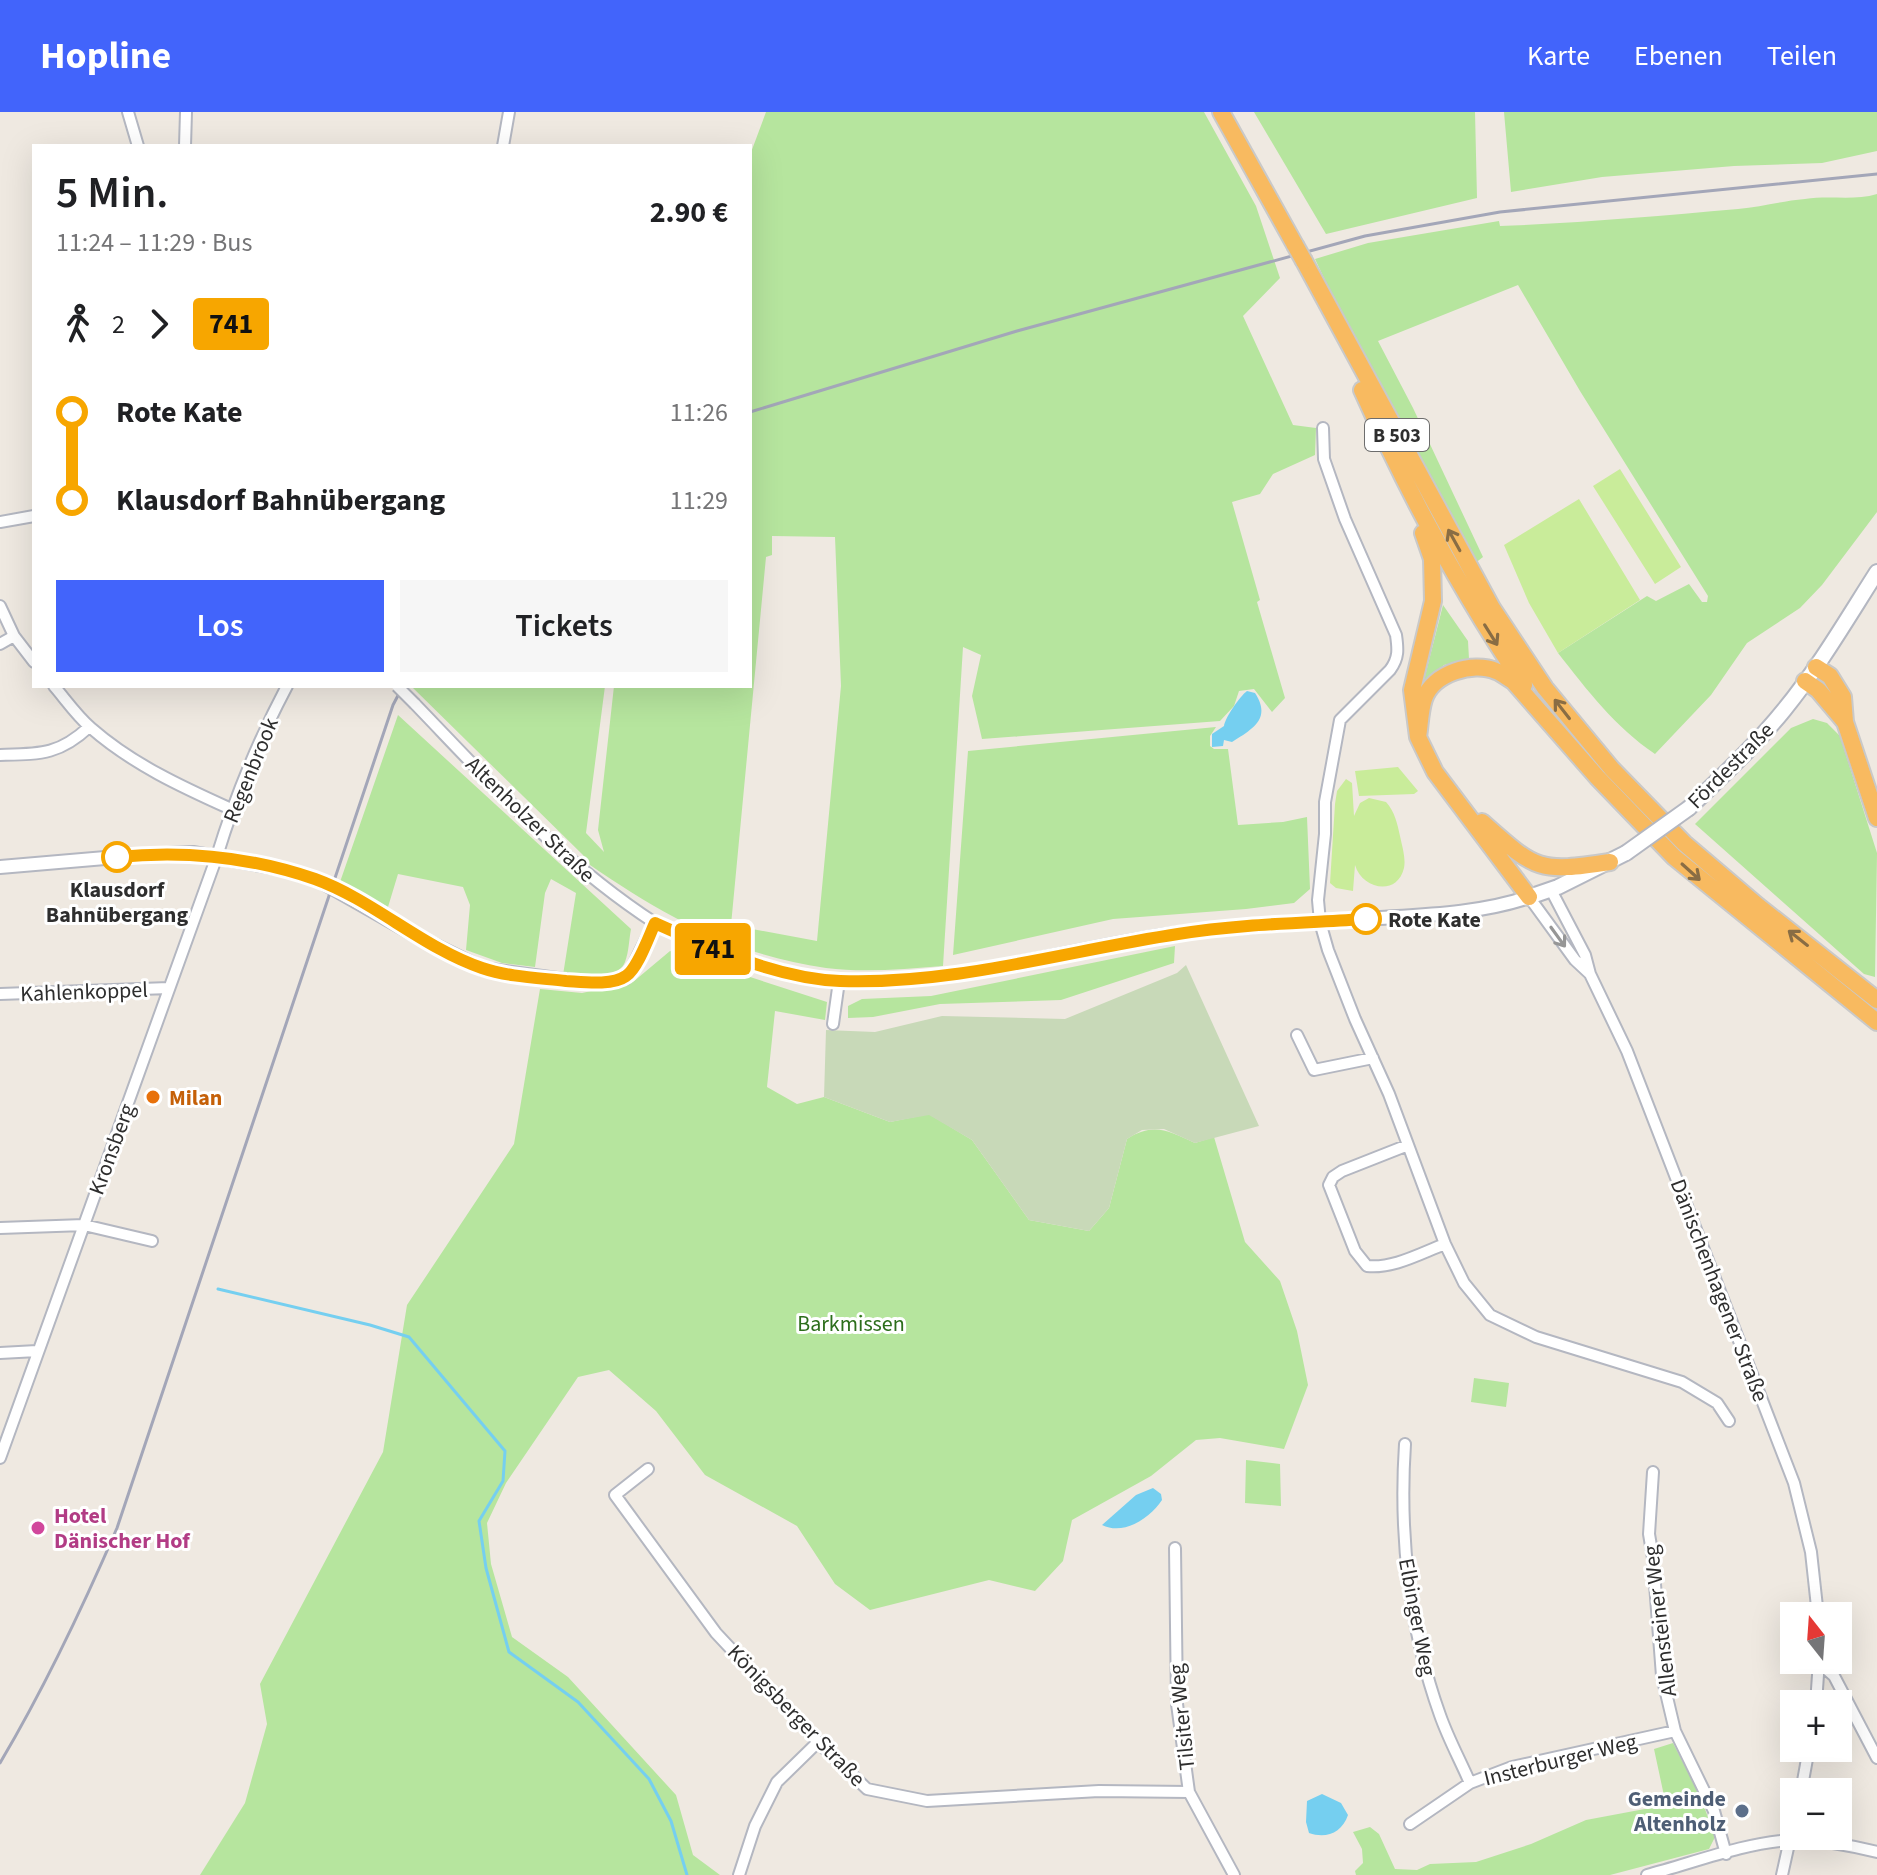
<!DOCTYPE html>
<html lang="de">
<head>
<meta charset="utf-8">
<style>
	body { margin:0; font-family:"Source Sans 3",sans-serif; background:#f6f6f6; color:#202124; height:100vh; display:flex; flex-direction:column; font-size:30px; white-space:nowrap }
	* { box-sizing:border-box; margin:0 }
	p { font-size:26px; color:#757577 }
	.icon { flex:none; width:44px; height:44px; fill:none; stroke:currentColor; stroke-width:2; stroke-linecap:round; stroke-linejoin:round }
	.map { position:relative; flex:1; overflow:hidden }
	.details { position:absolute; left:32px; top:32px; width:720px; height:544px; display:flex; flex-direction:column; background:#fff; border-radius:0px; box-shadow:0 8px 32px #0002 }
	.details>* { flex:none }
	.badge { padding:0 16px; border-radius:6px; font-size:28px; line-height:52px }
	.needle { width:52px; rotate:343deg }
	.controls { position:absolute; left:1780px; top:1490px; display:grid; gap:16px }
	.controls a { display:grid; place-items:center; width:72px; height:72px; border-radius:0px; background:#fff; box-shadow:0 8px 32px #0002; font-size:40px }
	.map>.badge { position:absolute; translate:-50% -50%; box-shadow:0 0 0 4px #fff }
	.legs { display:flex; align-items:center; gap:12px; height:88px; padding:0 24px; font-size:26px }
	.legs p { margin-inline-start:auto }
	.summary { display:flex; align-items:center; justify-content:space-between; height:136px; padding:0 24px }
	h1 { font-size:44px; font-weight:600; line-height:60px }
	.cta { display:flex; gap:16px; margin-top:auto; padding:16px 24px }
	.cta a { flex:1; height:92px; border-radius:0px; background:#4264fb; color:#fff; font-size:32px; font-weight:600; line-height:92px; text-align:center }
	.cta a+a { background:#f6f6f6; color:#202124 }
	ul { padding:0 24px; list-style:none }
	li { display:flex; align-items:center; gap:28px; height:88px; font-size:30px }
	li i { display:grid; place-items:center; width:12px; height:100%; margin:0 10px; background:currentColor }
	li i::after { content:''; width:20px; height:20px; margin:-10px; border:6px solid; border-radius:50%; background:#fff }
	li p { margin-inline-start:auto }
	li:first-child i { background:linear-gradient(#0000 50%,currentColor 0) }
	li:last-child i { background:linear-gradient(currentColor 50%,#0000 0) }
	header { display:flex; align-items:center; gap:48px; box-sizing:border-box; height:112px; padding:0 40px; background:#4264fb; color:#fff }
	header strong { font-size:38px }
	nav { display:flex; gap:44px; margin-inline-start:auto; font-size:28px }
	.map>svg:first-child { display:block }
</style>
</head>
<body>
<header>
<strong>Hopline</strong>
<nav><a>Karte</a><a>Ebenen</a><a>Teilen</a></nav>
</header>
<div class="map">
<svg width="1877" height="1763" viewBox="0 0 1877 1763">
	<rect width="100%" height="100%" fill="#efe9e1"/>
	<!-- green -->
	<path fill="#b6e59e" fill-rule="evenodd" d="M766,0H1204L1256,94L1280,166L1243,204L1293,313L1316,316L1315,343L1273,362L1260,382L1232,390L1260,488L1257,490L1285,586L1272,600L1254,577L1239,579L1234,594L1220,609L982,627L972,584L981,543L963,535L943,854C904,857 864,861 826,856C734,843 664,804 590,753L583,743L413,576L605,574L586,721L604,740L598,718L614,574H750V43ZM772,424L835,425L841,574L817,829L731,813L766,445L772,443Z
		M1254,0H1475L1477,86L1326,122Z
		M1504,0H1877V39L1822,51L1734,54L1602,65L1511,80Z
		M1877,82V400L1822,473L1800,496L1747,531L1711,583L1655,642C1615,615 1587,578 1558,541L1647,484L1656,489L1689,472L1702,490H1707L1708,484L1580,279L1518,173L1378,229L1413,296L1483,445L1474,452L1357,236L1315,147L1368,131L1499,109L1500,114C1580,111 1659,104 1738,97C1761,95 1782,89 1805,87C1829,83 1854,89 1877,82Z
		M1443,493L1468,529L1469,547L1444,553L1423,572Z
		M398,603L631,817C629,827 629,840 625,850C618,869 580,863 563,863L576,781L551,767L545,781L535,855L502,851L466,838L470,793L463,775L398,762L388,795L340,770Z
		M1813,607L1827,611L1840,624L1877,741L1875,865L1864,862L1695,712L1791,616Z
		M1216,615L1210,624V634L1214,637H1228L1238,713L1283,710L1307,705L1310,777L1294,791L1246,797L1113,807L953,843L968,639Z
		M1175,834L1174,851L1061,888L940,892L873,905L848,906V894L862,887L931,884Z
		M670,839L827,890L825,908L775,899L767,975L797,992L824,985L890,1010L929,1002L972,1028L1029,1108L1089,1119L1109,1096L1127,1027C1154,1010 1168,1019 1195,1031L1214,1025L1245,1130L1280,1169L1297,1219L1308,1273L1284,1337L1220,1326L1196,1328L1151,1364L1072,1408L1063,1449L1035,1479L989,1468L870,1498L835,1472L797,1414L705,1363L656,1299L609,1258L578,1265L506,1371L487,1411L491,1452L512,1525L568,1565L676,1683L693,1743L720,1763H200L245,1691L267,1612L260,1572L383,1340L407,1193L514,1032L540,877L582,881L633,870Z
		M1474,1266L1509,1271L1506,1295L1471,1290Z
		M1246,1348L1280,1352L1281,1394L1245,1391Z
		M1673,1631L1701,1686L1715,1725L1709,1737L1610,1763H1356L1355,1759L1363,1751L1362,1737L1353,1720L1370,1715L1379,1722L1395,1757L1417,1758L1430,1752L1476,1750L1531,1732L1586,1708L1666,1693L1654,1637Z"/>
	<!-- cemetery -->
	<path fill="#c8d9b8" d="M1186,853L1259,1014L1195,1031L1164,1017L1142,1018L1127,1027L1109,1096L1089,1119L1029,1108L972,1028L929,1003L890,1010L824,985L826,918L875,920L942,904L1065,907L1177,861Z"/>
	<!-- pitch -->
	<path fill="#c9ec9a" d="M1620,357L1681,455L1655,472L1593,374Z
		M1579,387L1640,488L1558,541L1529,491L1504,433Z
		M1398,655L1418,679L1414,682L1359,684L1355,659Z
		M1346,667L1352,671L1354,704L1360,691L1369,686L1386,690C1395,700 1397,711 1400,724C1402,734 1406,746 1404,756C1397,785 1362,777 1355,753L1353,779L1336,776L1330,771L1335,692L1337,679Z"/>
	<!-- water -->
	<path fill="#75cff0" d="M1247,579L1255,581C1272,607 1252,617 1232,630L1224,628L1223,634L1212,635V622L1224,614C1225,606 1240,584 1247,579Z
		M1153,1376L1161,1382L1162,1388C1150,1406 1124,1424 1102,1413L1136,1383Z
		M1322,1682L1341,1691L1348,1703C1342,1721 1326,1727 1309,1721L1306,1710L1307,1689Z"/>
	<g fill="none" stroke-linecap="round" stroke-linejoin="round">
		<!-- stream -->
		<path stroke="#75cff0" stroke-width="3" d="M218,1177L370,1213L409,1225L505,1339L503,1369L479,1409L486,1456L509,1540L578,1590L649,1667L671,1709L687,1763"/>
		<defs>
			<path id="minor" d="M128,0L138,34
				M185,34L186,0
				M503,34L509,0
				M1323,316L1324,347L1345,407L1396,523C1398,537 1399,546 1390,558L1340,608L1325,690V722L1318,788L1320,810L1328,838L1355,907L1389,982L1445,1132L1464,1171L1490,1203L1536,1225L1682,1270L1717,1291L1729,1309
				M0,410L34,404
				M0,494L14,524L34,550
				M0,532L14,524
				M54,574C66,588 77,604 91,616C132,652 182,675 231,697
				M415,592C492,672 561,750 655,811
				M0,643C40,642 59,643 89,615
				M1551,778L1585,843L1590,862L1627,939L1794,1371L1811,1440L1818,1504
				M1529,785L1575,848L1590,862
				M0,882L169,876
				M833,912L839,869
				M1297,923L1314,958L1373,946
				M1408,1033L1342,1059L1333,1065L1329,1073L1355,1139L1367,1154C1393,1157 1421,1141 1445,1132
				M0,1116L84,1113L152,1129
				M0,1241L37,1239
				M1405,1332C1399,1422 1409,1517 1440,1603C1448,1626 1460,1648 1470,1671
				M0,1346L217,744C235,685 258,629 287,574
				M648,1357L615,1383L716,1521L818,1630L867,1677L927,1689L1099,1679L1189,1680
				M1653,1360L1649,1422L1653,1446L1662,1564L1675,1619L1714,1699L1726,1742
				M1175,1436L1177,1592L1189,1680L1234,1763
				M1819,1551L1834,1564L1877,1646
				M1816,1592L1819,1548
				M1801,1680L1809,1636
				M1410,1712L1470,1671L1512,1655L1675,1619
				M739,1763L755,1714L777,1670L818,1630
				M1647,1763C1693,1751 1743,1731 1791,1728C1820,1727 1849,1733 1877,1740
				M1782,1763L1794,1709"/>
			<path id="tertiary" d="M0,755L140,743L193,741L283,757L320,769L422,827L483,857L579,870H604L625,866L632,858L655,811C713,837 775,865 839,869C955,875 1067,836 1181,821C1246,813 1314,810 1380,806C1429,803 1482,801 1529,785"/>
			<path id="secondary" d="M1689,696C1721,665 1755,634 1784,598C1819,555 1847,507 1877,460
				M1529,785L1558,775L1626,741"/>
			<path id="trunk" d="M1221,0L1295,133
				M1304,149L1492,496L1545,576L1612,657L1684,731L1758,794L1877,888
				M1362,278C1408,381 1461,480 1524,573
				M1423,421L1432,447L1433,489L1412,578L1418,625L1435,660L1529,785
				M1816,555L1830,564L1843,585L1845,610L1877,706
				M1805,569L1818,578L1845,610
				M1418,625C1420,613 1420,599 1424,587C1433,561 1473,549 1496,559C1502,561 1507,566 1513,569L1597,665L1674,745L1877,910
				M1482,710C1536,758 1538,761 1610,750"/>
		</defs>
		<!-- minor casing -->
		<use href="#minor" stroke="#b4b7c1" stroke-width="14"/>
		<!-- tertiary casing -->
		<use href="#tertiary" stroke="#b4b7c1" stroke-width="16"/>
		<!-- secondary casing -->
		<use href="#secondary" stroke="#b4b7c1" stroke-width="18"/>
		<!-- trunk casing -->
		<use href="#trunk" stroke="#c9c9c9" stroke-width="20"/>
		<!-- minor -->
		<use href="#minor" stroke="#fff" stroke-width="10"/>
		<!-- tertiary -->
		<use href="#tertiary" stroke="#fff" stroke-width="12"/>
		<!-- secondary -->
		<use href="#secondary" stroke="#fff" stroke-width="14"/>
		<!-- trunk -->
		<use href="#trunk" stroke="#f8ba60" stroke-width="16"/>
		<!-- rail -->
		<path stroke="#a3a6b8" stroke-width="3" d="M750,300L1017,219L1365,124L1500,100L1877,62
			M0,1651C45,1575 82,1497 117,1416L393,593L403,574"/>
		<defs>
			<path id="minor-bridge" d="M397,574L415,592"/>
			<path id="secondary-bridge" d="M1626,741L1689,696"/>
			<path id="trunk-bridge" d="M1295,133L1304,149"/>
		</defs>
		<!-- minor-bridge casing -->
		<use href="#minor-bridge" stroke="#b4b7c1" stroke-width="14" stroke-linecap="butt"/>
		<!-- secondary-bridge casing -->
		<use href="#secondary-bridge" stroke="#b4b7c1" stroke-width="18" stroke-linecap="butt"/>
		<!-- trunk-bridge casing -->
		<use href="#trunk-bridge" stroke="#c9c9c9" stroke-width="20" stroke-linecap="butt"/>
		<!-- minor-bridge -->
		<use href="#minor-bridge" stroke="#fff" stroke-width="10"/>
		<!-- secondary-bridge -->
		<use href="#secondary-bridge" stroke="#fff" stroke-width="14"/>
		<!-- trunk-bridge -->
		<use href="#trunk-bridge" stroke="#f8ba60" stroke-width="16"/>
	</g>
	<!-- one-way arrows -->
	<defs><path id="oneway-shaft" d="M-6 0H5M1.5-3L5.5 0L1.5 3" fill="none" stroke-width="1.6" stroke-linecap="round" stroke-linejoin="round" transform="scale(2)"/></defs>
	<g stroke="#896d44">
		<use href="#oneway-shaft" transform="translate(1454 428) rotate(-119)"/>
		<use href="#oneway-shaft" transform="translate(1491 523) rotate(58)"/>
		<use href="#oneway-shaft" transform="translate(1562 597) rotate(-128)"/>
		<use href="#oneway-shaft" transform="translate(1691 760) rotate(42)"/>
		<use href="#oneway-shaft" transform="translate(1798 826) rotate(-142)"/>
	</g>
	<use stroke="#969696" href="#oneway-shaft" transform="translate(1558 825) rotate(54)"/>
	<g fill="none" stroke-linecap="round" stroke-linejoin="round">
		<defs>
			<path id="line-1" d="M117,745C185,738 251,745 315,767C373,788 423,836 482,856C508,865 540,866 566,869C583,870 612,874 626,864C638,856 649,824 655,811C713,837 776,866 840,869C954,873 1066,839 1178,822C1239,812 1304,811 1366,807"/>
		</defs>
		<!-- line-1 casing -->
		<use href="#line-1" stroke="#fff" stroke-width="18"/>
		<!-- line-1 -->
		<use href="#line-1" stroke="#f7a600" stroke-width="12"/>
	</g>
	<!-- markers -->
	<g fill="#fff" stroke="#f7a600" stroke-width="4">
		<circle cx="117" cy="745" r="14"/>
		<circle cx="1366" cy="807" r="14"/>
	</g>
	<circle fill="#e8710a" stroke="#fff" stroke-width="3" cx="153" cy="985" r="8"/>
	<circle fill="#d1479c" stroke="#fff" stroke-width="3" cx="38" cy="1416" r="8"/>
	<circle fill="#5c6f8a" stroke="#fff" stroke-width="3" cx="1742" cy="1699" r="8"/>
	<g text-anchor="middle" stroke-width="6" stroke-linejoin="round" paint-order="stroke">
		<!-- shield labels -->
		<rect fill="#fff" stroke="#6d6d6d" stroke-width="2" x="1365" y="307" width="64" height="32" rx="6"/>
		<g font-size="20" font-weight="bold" fill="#2e2e2e">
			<text x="1397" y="330">B 503</text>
		</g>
		<!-- street labels -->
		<g font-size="22" fill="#2e2e2e" stroke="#fff">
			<text transform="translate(1730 653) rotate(-45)" y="8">Fördestraße</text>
			<text transform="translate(250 658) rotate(-68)" y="8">Regenbrook</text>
			<text transform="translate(531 707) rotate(44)" y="8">Altenholzer Straße</text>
			<text transform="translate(84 879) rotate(-2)" y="8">Kahlenkoppel</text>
			<text transform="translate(111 1037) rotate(-70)" y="8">Kronsberg</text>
			<text transform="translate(1720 1178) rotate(69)" y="8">Dänischenhagener Straße</text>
			<text transform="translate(1418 1505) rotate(79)" y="8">Elbinger Weg</text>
			<text transform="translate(1659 1509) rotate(-97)" y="8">Allensteiner Weg</text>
			<text transform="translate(797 1603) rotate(46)" y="8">Königsberger Straße</text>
			<text transform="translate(1181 1605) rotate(-96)" y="8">Tilsiter Weg</text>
			<text transform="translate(1560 1647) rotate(-14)" y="8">Insterburger Weg</text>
		</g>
		<!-- stop labels -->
		<g font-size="22" font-weight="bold" fill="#2e2e2e" stroke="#fff">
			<text x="117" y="785">Klausdorf<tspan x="117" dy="25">Bahnübergang</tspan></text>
			<text x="1388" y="815" text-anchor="start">Rote Kate</text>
		</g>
		<!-- food labels -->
		<g font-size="22" font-weight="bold" fill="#c56008" stroke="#fff" text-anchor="start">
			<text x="169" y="993">Milan</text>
		</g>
		<!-- park labels -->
		<g font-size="22" fill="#2c6e1b" stroke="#fff">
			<text x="851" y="1219">Barkmissen</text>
		</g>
		<!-- hotel labels -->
		<g font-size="22" font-weight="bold" fill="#b23c85" stroke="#fff" text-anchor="start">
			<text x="54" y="1411">Hotel<tspan x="54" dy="25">Dänischer Hof</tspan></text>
		</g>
		<!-- service labels -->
		<g font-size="22" font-weight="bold" fill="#4e5e75" stroke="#fff" text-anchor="end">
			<text x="1726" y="1694">Gemeinde<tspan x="1726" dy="25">Altenholz</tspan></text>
		</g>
	</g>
</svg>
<div class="controls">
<a><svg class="needle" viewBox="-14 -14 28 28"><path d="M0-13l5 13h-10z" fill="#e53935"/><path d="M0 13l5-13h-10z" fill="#757577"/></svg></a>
<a>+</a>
<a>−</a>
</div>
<b class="badge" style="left:713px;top:837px;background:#f7a600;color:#111">741</b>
<section class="details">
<div class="summary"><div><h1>5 Min.</h1><p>11:24 – 11:29 · Bus</p></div><b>2.90 €</b></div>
<div class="legs"><svg class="icon" aria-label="walk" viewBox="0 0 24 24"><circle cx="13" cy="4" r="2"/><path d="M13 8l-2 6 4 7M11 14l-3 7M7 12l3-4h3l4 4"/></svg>2<svg class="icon" aria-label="forward" viewBox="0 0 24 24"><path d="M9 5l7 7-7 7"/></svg><b class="badge" style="background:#f7a600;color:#111">741</b></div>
<ul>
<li><i style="color:#f7a600"></i><b>Rote Kate</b><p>11:26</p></li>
<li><i style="color:#f7a600"></i><b>Klausdorf Bahnübergang</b><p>11:29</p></li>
</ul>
<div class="cta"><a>Los</a><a>Tickets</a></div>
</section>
</div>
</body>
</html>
